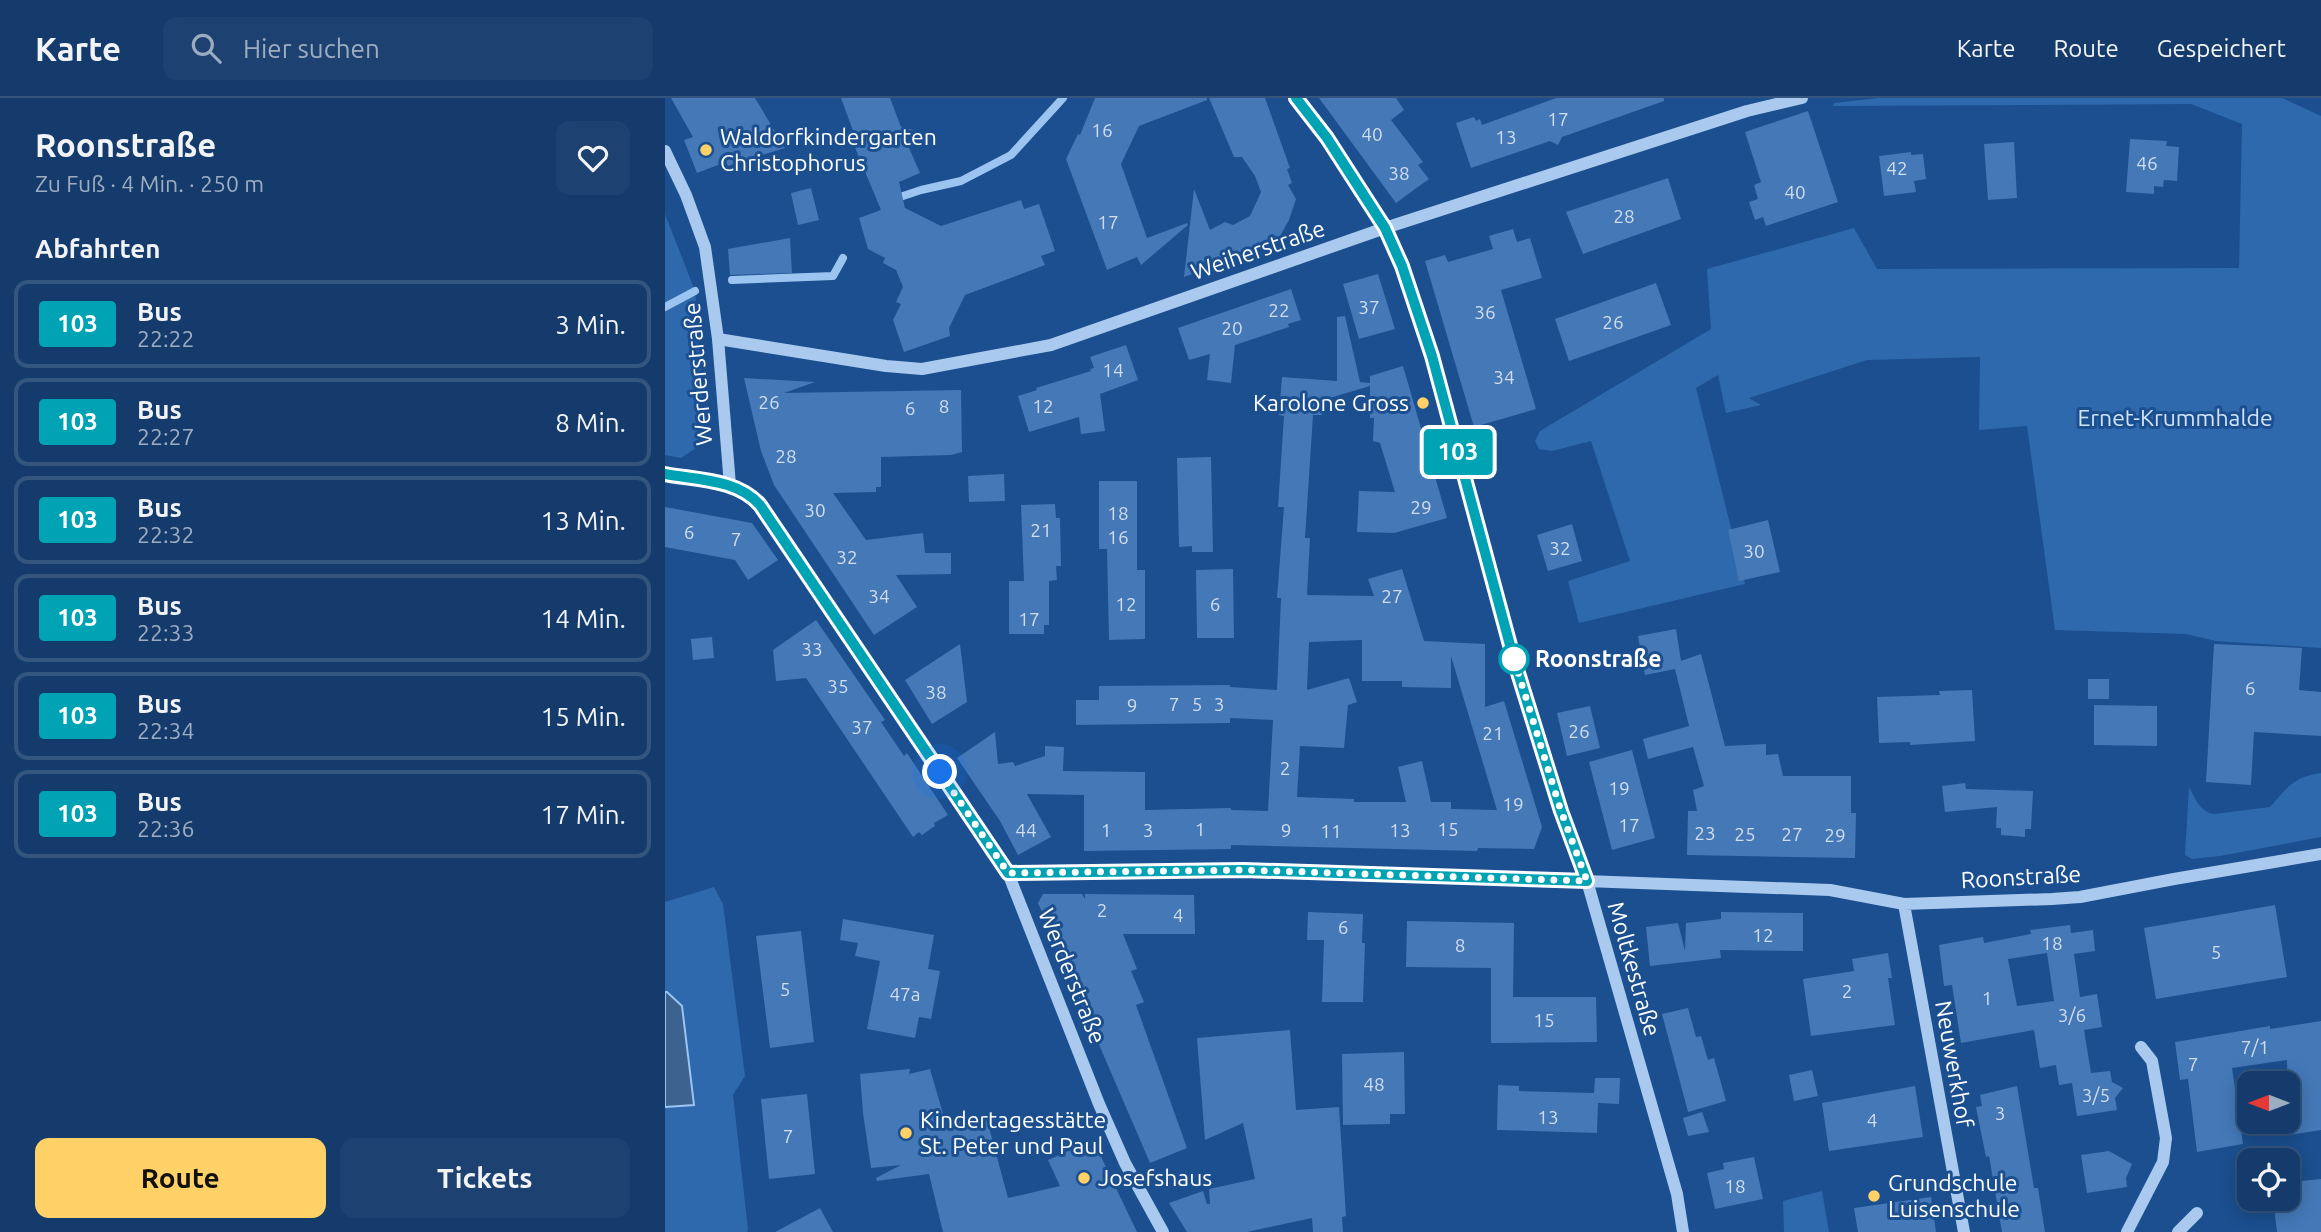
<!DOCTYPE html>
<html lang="de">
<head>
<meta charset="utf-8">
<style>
	body { margin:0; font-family:Ubuntu,sans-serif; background:#1d4271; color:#f1f3f6; height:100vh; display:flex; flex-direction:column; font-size:26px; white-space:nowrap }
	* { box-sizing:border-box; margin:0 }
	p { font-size:23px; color:#9dadc1 }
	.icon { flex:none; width:38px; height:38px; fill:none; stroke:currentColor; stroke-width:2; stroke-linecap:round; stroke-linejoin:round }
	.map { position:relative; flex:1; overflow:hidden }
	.sheet { display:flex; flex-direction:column; background:#143b6b; width:665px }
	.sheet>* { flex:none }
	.badge { padding:0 14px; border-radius:5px; font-size:24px; line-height:46px }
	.needle { width:46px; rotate:270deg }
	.controls { position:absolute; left:1572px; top:973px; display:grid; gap:14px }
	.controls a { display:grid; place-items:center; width:63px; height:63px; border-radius:14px; background:#143b6b; box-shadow:0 4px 18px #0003,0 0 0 2px #33557e; font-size:35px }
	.you { position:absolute; width:35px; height:35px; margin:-18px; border:5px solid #fff; border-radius:50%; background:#1a73e8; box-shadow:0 0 0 10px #1a73e833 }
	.map>.badge { position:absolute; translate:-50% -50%; box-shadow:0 0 0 4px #fff }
	h2 { padding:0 35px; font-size:26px; line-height:63px }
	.round { display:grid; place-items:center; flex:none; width:74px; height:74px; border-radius:14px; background:#1d4271 }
	.overview { display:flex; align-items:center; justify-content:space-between; height:119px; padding:0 35px }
	h1 { font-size:33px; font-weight:700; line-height:52px }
	.button { display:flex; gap:14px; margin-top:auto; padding:14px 35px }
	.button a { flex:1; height:80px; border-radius:14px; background:#ffd166; color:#111; font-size:28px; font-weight:700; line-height:80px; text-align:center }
	.button a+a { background:#1d4271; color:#f1f3f6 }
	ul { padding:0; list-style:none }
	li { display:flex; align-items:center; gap:21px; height:88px; margin:0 14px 10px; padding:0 21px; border:4px solid #33557e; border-radius:14px }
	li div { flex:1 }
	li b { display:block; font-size:26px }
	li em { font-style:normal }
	li .badge { min-width:77px; font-weight:700; text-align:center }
	header { display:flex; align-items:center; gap:42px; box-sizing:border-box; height:98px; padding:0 35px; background:#143b6b; border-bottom:2px solid #33557e }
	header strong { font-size:33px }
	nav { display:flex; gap:38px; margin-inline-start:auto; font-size:24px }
	.search { width:490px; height:63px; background:#1d4271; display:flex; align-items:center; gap:18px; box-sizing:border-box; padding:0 24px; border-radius:14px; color:#9dadc1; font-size:26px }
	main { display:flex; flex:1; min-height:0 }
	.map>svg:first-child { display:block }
</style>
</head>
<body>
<header>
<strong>Karte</strong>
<div class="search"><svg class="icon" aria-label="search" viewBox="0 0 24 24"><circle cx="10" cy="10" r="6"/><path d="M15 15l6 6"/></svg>Hier suchen</div>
<nav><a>Karte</a><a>Route</a><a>Gespeichert</a></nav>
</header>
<main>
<section class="sheet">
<div class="overview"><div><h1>Roonstraße</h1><p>Zu Fuß · 4 Min. · 250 m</p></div><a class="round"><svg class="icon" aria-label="heart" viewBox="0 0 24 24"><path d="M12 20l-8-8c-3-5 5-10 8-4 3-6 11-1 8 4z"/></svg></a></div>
<h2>Abfahrten</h2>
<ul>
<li><span class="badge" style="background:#00a3b4;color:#fff">103</span><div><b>Bus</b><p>22:22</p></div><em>3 Min.</em></li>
<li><span class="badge" style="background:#00a3b4;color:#fff">103</span><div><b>Bus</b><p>22:27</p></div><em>8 Min.</em></li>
<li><span class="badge" style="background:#00a3b4;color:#fff">103</span><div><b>Bus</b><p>22:32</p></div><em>13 Min.</em></li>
<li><span class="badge" style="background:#00a3b4;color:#fff">103</span><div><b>Bus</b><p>22:33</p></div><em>14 Min.</em></li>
<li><span class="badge" style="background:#00a3b4;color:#fff">103</span><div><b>Bus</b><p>22:34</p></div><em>15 Min.</em></li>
<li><span class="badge" style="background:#00a3b4;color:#fff">103</span><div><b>Bus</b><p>22:36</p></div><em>17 Min.</em></li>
</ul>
<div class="button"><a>Route</a><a>Tickets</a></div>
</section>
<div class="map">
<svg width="1656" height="1134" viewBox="0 0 1656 1134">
	<rect width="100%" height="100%" fill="#1b4f8f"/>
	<!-- green -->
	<path fill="#2e69ad" d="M1214,0H1617L1656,18V550L1551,543L1521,536L1390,532L1362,328L1314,332L1315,259L1202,262L1084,300L1096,307L1061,315L1053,277L1031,290L1080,486L914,525L903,483L965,463L926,343L887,353L874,351L870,343L875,333L1046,231L1042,171L1189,130L1212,171L1574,170L1577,26L1526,6L1168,8L1169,5Z
		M0,116L30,193L37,287V327L31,350L16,360L0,357Z
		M1656,675V739L1555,758L1527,761L1520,757L1524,689C1530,700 1535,714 1549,716L1605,709C1623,689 1628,679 1656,675Z
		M49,789L58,806L80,978L68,997L83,1132L82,1134H0V804Z
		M1157,1093L1164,1134H1119L1118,1103Z"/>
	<!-- water -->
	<path fill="#3c6290" stroke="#9cc4f0" stroke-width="2" d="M0,894H2L17,908L29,1007L0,1009Z"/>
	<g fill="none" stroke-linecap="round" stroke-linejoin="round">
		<!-- stream -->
		<path stroke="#9cc4f0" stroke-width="8" d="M238,98L256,92L296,83L346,57L398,0
			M67,182L168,178L178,160
			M0,209L30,193"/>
	</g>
	<!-- building -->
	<path fill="#4478b7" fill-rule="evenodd" d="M6,0H90L120,50L90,59L89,58L63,68L61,64L32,75L19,42L28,39Z
		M176,0H225L236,29L248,32L241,43L255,75L234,84L240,110L276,128L356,102L359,111L374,106L390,153L376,158L380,167L300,197L284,230L285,238L239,254L228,222L236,206L231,204L238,189L231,172L218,165L220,160L203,151L194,120L216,112L186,40L190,38Z
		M430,0H542V2L474,28L456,66L482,140L522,125L523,127L476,167L472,159L442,172L401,61L413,36L415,37Z
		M544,0H600L625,70L622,71L627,85L623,87L631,101L624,122L615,138L596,144L595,148L583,152L584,155L519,179L529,91L545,132L560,124L568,127L585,118L596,94L590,78L577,59H569Z
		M654,0H731L739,12L726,22L758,64L753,67L764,81L731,105Z
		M891,0H999V3L897,39L893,47L885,43L806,70L791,25L809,19L811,23L815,21L817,27Z
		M1143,13L1173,104L1101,128L1098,119L1090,122L1084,104L1093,101L1089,87L1096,84L1080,34Z
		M1465,41L1502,43L1501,48L1514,49L1512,83L1499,82L1498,89L1489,88V96L1461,94Z
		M1349,44L1352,100L1323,102L1319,46Z
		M1246,54V57L1258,56L1261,81L1249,83L1251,94L1219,98L1214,58Z
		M1003,80L1016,121L918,156L901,114Z
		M146,90L154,122L133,127L126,95Z
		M848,131L852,144L865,140L877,180L836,192L871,311L809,329L760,163L780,157L783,164L828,151L824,138Z
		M125,140L127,175L65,177L63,151Z
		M713,176L730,231L694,241L678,186Z
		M991,185L1006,227L904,263L890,221Z
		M626,191L636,222L623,226L624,229L570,247L566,285L542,282L545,256L524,262L513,230Z
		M680,218L695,284L705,285V278L738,268L782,420L729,435L692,434L694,393L730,394L715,345L708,343L709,320H705V288L658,302L657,317H648L640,440H645L642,497L709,498L703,481L737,471L759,543L820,546V609L839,603L877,729L869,751L813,750L812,753L566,747V751L419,753V697L362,696L386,739L353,757L335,723L292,660L330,634L333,666L348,664L350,668L380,658V648L399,649L398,673L480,674V712L566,710V712L603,713L608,622L565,620V625L411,627V602H434V588L565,587V589L612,592L616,500H612L619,409H613L619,318L614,317L617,279L672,283V219ZM697,542V583H737V589L786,590V558L832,712L786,711V704H766L757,663L733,669L741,704H689V701L632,699L635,648L679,650L683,607L692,604L684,580L642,592L644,544Z
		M461,247L473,282L435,296L440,333L416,336L414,319L364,334L353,298L372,292L371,290L426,273L425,271L429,270L425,259Z
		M79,280L150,284L119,295L296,292L297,354L286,357L216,359V389H211V394L168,395L201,442L258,435L260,455H286V476L231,477L252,509L209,537L109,387L96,353Z
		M546,359L548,454H527V448L514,449L512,360Z
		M339,376L340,403L304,404L303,378Z
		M434,383H472V472H480V541L444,542L442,451H434Z
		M390,406L391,420H395L396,468H391L392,482L384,483V527H379V536H344V483H359L356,407Z
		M0,409L87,425L113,462L83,482L70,462L0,449Z
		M1103,422L1115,474L1074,483L1063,432Z
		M907,426L917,463L883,473L872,437Z
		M568,471L569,540H532L531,472Z
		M151,522L220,622L216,624L239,658L242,655L283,717L269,725L270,728L257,737L254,734L248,739L141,580L111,583L108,552Z
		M1011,531L1016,563L1036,556L1060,648L1101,646V657L1113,656L1118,678H1186V715H1191L1190,760L1022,757L1023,713H1032L1028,692L1039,688L1028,649L983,661L978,641L1024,628L1010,571L980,577L973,538Z
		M47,539L49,560L28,562L26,541Z
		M295,546L302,604L267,626L240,582Z
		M1549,546L1637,550L1634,592L1656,594V638L1589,634L1586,687L1541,684Z
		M1423,581H1444V601H1423Z
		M1307,592L1310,643L1245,647V644L1214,645L1212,599L1275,597L1274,593Z
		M1429,607L1492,608V648L1429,647Z
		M925,608L935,650L902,658L892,615Z
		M967,652L990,740L947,752L924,664Z
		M1300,685L1301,691L1368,693L1366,731H1360V739L1336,737V730H1331L1332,709L1280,714L1277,688Z
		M378,796H417L420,801V796L529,797L530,836H458L472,871L466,873L479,904L471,907L522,1050L485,1065L373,805Z
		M1610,807L1622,879L1491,901L1479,830Z
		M643,814L698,816L697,845H700L698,904H657L659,842H642Z
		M1056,814L1138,815V853L1055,852L1056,860L985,868L981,829L1013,825L1020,853L1021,825L1056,821Z
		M178,821L269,837L263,871L275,873L266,921L254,919L250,940L202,931L215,863L190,858L193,845L175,842Z
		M742,823L849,825L848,899H931L932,944L826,945V870L741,869Z
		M1405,827L1406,835L1428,832L1430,853L1409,856L1415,899L1432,896L1437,929L1419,932L1426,975L1445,973L1447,984L1458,990L1450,1000L1452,1012L1412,1018L1407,985L1394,987L1391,967L1375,970L1369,932L1296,945L1287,887L1279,888L1274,847L1318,839L1319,845L1366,836L1365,832ZM1382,855L1389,903L1352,908L1343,861Z
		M136,833L149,944L105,950L91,838Z
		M1223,855L1227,880H1223L1230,927L1146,938L1138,881L1189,873L1187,861Z
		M1023,910L1031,939L1036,938L1043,962L1049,960L1061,1003L1023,1014L997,916Z
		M1656,923V1032L1624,1037L1622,962L1567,970L1578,1046L1532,1054L1523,981L1515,982L1510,944L1605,928V931Z
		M625,932L631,1012L674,1009L681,1118L677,1119L678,1134H648L647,1120L582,1134H522L504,1105L538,1093L542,1106H545L544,1091L590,1081L578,1025L540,1042L532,940Z
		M739,954L740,1016H725V1026L678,1027L677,956Z
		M245,971L244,976L265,971L281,1026L321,1018L343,1100L395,1088L383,1062L428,1042L472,1134H278L264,1076L212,1083L211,1080L236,1067L206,1070L198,1015L195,976Z
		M1147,972L1153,998L1129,1003L1124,977Z
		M930,980H955L954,1006L933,1005L932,1035L832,1032L833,987L854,988V993L929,995Z
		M1250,988L1258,1039L1164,1053L1157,1005Z
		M1352,988L1369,1090H1373L1380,1134H1337L1324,1058L1321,1059L1311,1009L1317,1008L1315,997Z
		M142,996L150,1076L104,1081L96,1001Z
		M1037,1014L1044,1034L1023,1038L1018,1020Z
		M1444,1053L1467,1066L1461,1080L1462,1089L1422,1095L1416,1057Z
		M1089,1059L1098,1101L1050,1111L1042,1075L1059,1071L1058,1065Z
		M1656,1081V1134H1612L1608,1101H1622V1091L1627,1090L1626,1084Z
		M1266,1099L1271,1134H1193L1189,1110Z
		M155,1110L168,1134H110Z"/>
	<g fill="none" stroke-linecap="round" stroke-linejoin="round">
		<!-- minor -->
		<path stroke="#a9c9ee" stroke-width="12" d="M632,0L662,40L720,130L737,168L767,258L845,548L896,713L922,783L1012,1096L1018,1134
			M0,53L21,97L40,149L53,241L65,387
			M53,241L221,268L257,271L386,247L720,130L1082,13L1137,0
			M0,376C32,382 72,381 95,407L343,775L434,1006L460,1065L498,1134
			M343,775L579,772L867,781L1165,792L1239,806L1387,801L1415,799L1509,781L1656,756
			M1239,806L1299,1134
			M1462,1134L1498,1064L1501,1040L1487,963L1476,949
			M1513,1134L1532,1115"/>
	</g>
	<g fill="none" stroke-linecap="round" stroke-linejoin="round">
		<defs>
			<path id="line" d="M0,376C32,382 72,381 95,407L343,775L579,772L922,783L896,713L849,562L767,258L737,168L720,130L662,40L631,0"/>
		</defs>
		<!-- line casing -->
		<use href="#line" stroke="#fff" stroke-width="16"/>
		<!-- line -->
		<use href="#line" stroke="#00a3b4" stroke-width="10"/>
		<!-- walk -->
		<path stroke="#fff" stroke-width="7" stroke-dasharray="0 12.6" d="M275,674L343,775L579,772L922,783L896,713L849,561"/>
	</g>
	<!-- markers -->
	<g fill="#ffd166" stroke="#1b4f8f" stroke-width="2.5">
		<circle cx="41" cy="52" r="7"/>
		<circle cx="758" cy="305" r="7"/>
		<circle cx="241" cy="1035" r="7"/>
		<circle cx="419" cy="1080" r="7"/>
		<circle cx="1209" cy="1098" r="7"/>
	</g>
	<circle fill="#fff" stroke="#00a3b4" stroke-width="3.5" cx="849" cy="561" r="14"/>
	<g text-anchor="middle" stroke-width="6" stroke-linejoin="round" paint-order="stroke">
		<!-- number labels -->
		<g font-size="19" fill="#d0dded">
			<text x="893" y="28">17</text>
			<text x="437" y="39">16</text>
			<text x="707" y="43">40</text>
			<text x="841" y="46">13</text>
			<text x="1482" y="72">46</text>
			<text x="1232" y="77">42</text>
			<text x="734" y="82">38</text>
			<text x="1130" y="101">40</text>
			<text x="959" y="125">28</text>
			<text x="443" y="131">17</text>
			<text x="704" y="216">37</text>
			<text x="614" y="219">22</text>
			<text x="820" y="221">36</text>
			<text x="948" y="231">26</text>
			<text x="567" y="237">20</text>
			<text x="448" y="279">14</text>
			<text x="839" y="286">34</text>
			<text x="104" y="311">26</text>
			<text x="279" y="315">8</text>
			<text x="378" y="315">12</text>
			<text x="245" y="317">6</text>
			<text x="121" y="365">28</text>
			<text x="756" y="416">29</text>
			<text x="150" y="419">30</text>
			<text x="453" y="422">18</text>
			<text x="376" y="439">21</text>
			<text x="24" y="441">6</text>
			<text x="453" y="446">16</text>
			<text x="71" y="448">7</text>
			<text x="895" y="457">32</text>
			<text x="1089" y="460">30</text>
			<text x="182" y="466">32</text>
			<text x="214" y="505">34</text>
			<text x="727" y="505">27</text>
			<text x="461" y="513">12</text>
			<text x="550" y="513">6</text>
			<text x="364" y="528">17</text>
			<text x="147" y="558">33</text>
			<text x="173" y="595">35</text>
			<text x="1585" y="597">6</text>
			<text x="271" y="601">38</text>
			<text x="509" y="613">7</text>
			<text x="532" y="613">5</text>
			<text x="554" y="613">3</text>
			<text x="467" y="614">9</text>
			<text x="197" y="636">37</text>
			<text x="914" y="640">26</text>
			<text x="828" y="642">21</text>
			<text x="620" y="677">2</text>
			<text x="954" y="697">19</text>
			<text x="848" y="713">19</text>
			<text x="964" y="734">17</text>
			<text x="535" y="738">1</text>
			<text x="783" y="738">15</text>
			<text x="361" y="739">44</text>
			<text x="441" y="739">1</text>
			<text x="483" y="739">3</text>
			<text x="621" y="739">9</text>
			<text x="735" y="739">13</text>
			<text x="666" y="740">11</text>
			<text x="1040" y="742">23</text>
			<text x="1080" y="743">25</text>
			<text x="1127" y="743">27</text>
			<text x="1170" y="744">29</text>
			<text x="437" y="819">2</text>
			<text x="513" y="824">4</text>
			<text x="678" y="836">6</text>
			<text x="1098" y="844">12</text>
			<text x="1387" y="852">18</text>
			<text x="795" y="854">8</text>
			<text x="1551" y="861">5</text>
			<text x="120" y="898">5</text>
			<text x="1182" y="900">2</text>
			<text x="240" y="903">47a</text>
			<text x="1322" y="907">1</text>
			<text x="1407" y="924">3/6</text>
			<text x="879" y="929">15</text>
			<text x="1590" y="956">7/1</text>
			<text x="1528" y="973">7</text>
			<text x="709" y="993">48</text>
			<text x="1431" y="1004">3/5</text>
			<text x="1335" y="1022">3</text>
			<text x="883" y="1026">13</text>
			<text x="1207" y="1029">4</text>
			<text x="123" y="1045">7</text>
			<text x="1070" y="1095">18</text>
		</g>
		<!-- poi labels -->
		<g font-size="23" fill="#fff" stroke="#1b4f8f" text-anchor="start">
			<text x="55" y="47">Waldorfkindergarten<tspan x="55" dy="26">Christophorus</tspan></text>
			<text x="744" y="313" text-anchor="end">Karolone Gross</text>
			<text x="255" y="1030">Kindertagesstätte<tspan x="255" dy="26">St. Peter und Paul</tspan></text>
			<text x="433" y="1088">Josefshaus</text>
			<text x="1223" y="1093">Grundschule<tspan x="1223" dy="26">Luisenschule</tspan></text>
		</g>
		<!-- street labels -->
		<g font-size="23" fill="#fff" stroke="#1b4f8f">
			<text transform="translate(593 152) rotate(-19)" y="8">Weiherstraße</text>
			<text transform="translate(33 276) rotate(-95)" y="8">Werderstraße</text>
			<text transform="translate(1356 779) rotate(-3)" y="8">Roonstraße</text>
			<text transform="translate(969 871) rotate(74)" y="8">Moltkestraße</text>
			<text transform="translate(407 878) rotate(68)" y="8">Werderstraße</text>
			<text transform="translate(1289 966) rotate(80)" y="8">Neuwerkhof</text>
		</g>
		<!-- park labels -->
		<g font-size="23" fill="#cfe3fa" stroke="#1b4f8f">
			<text x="1510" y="328">Ernet-Krummhalde</text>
		</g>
		<!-- stop labels -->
		<g font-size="23" font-weight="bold" fill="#fff" stroke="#1b4f8f" text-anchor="start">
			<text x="870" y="569">Roonstraße</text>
		</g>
	</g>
</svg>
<div class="controls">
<a><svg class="needle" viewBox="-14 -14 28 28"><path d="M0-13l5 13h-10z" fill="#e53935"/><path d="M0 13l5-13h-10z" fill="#9dadc1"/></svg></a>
<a><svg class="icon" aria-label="locate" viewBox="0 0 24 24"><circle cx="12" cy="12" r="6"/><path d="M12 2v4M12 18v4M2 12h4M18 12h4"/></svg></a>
</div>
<div class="you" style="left:275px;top:674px"></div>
<b class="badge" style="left:793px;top:354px;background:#00a3b4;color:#fff">103</b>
</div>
</main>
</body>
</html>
